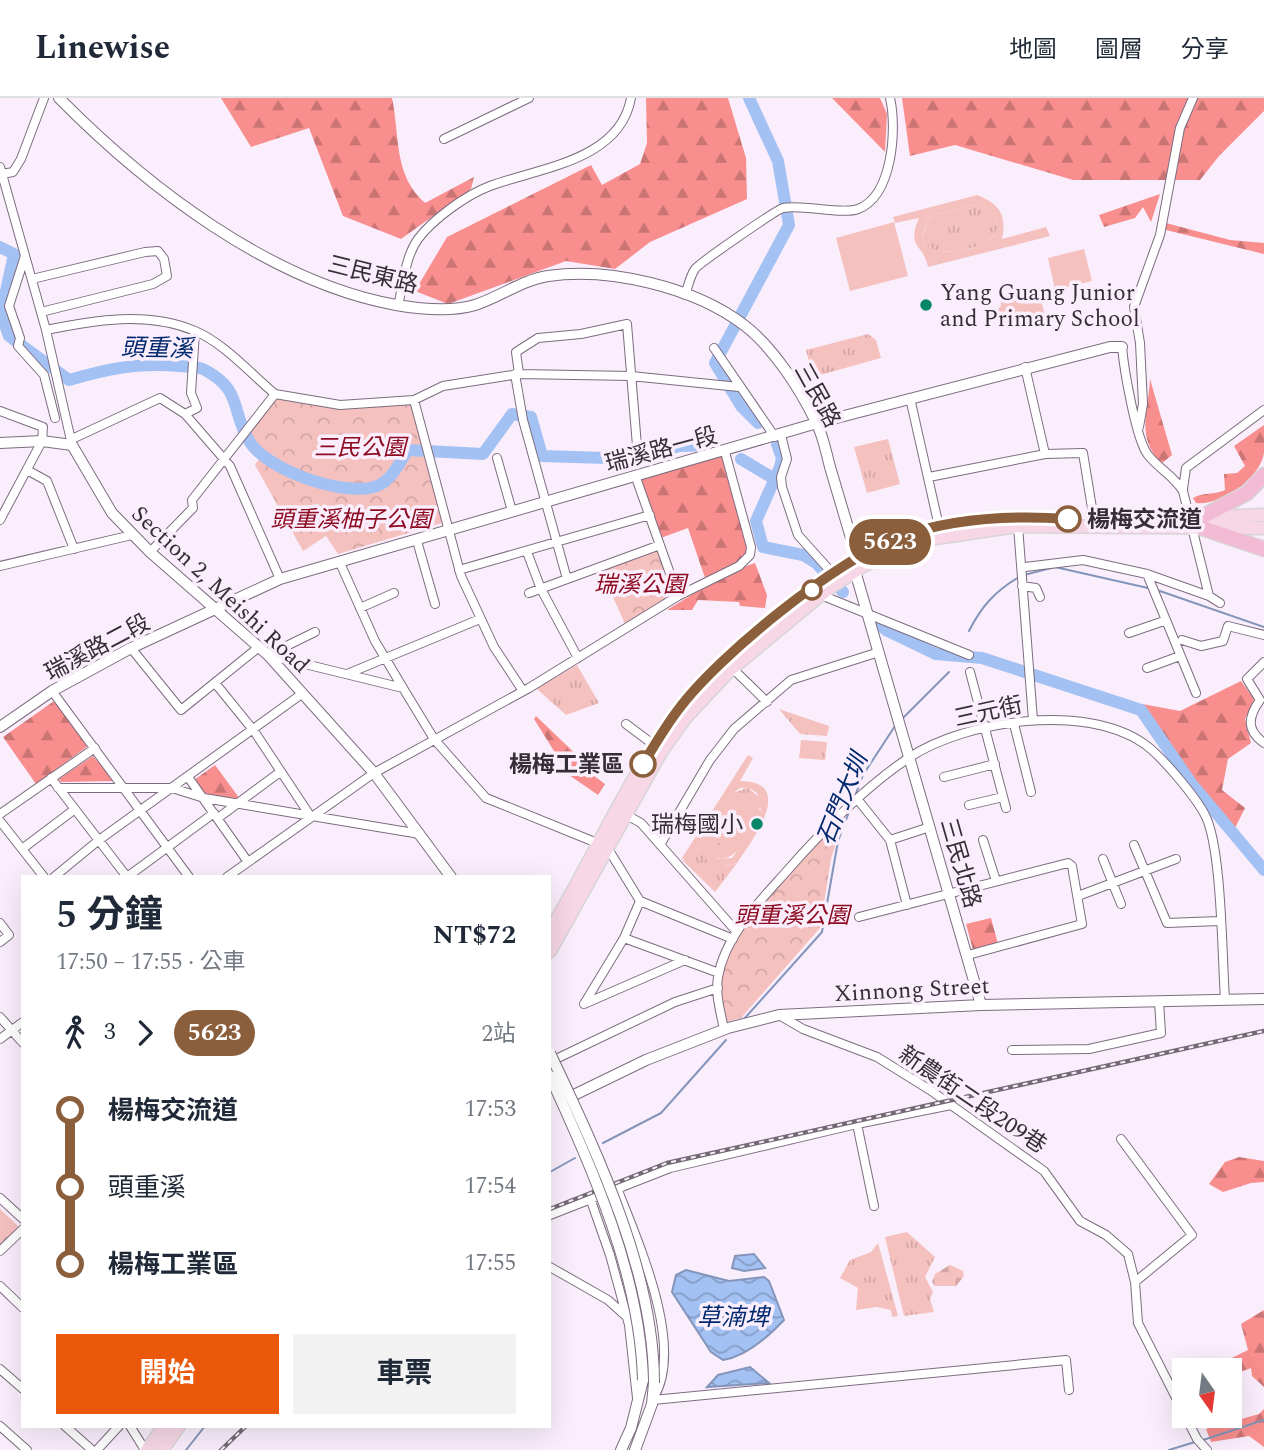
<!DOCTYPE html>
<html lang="zh-TW">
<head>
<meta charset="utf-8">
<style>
	body { margin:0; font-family:Spectral,"Noto Sans TC",serif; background:#f2f2f3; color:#1f2937; height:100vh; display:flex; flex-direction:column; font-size:26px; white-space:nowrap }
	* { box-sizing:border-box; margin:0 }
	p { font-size:23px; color:#747a83 }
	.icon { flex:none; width:38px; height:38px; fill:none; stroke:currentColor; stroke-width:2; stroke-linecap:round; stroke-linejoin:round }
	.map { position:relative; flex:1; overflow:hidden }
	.sheet { position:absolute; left:21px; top:777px; width:530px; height:553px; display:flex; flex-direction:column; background:#fff; border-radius:0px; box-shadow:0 7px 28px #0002 }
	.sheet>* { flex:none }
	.badge { padding:0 14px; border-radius:23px; font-size:24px; line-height:46px }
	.needle { width:46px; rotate:166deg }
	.controls { position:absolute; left:1172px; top:1260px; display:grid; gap:14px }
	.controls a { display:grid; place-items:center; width:70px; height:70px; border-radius:0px; background:#fff; box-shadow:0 7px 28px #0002; font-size:35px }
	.map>.badge { position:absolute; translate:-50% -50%; box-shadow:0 0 0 4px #fff }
	.legs { display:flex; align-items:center; gap:10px; height:77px; padding:0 35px; font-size:23px }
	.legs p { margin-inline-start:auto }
	.head { display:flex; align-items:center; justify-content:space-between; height:119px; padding:0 35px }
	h1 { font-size:38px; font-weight:700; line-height:52px }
	.cta { display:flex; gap:14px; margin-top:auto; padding:14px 35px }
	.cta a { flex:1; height:80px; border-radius:0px; background:#ea580c; color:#fff; font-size:28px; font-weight:700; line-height:80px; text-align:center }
	.cta a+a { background:#f2f2f3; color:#1f2937 }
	ul { padding:0 35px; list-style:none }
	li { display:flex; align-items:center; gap:24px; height:77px; font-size:26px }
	li i { display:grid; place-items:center; width:10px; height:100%; margin:0 9px; background:currentColor }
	li i::after { content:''; width:18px; height:18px; margin:-9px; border:5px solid; border-radius:50%; background:#fff }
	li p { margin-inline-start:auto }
	li:first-child i { background:linear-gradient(#0000 50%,currentColor 0) }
	li:last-child i { background:linear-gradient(currentColor 50%,#0000 0) }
	header { display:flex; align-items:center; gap:42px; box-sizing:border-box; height:98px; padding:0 35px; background:#fff; border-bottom:2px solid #e0e1e3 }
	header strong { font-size:33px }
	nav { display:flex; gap:38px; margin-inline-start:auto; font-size:24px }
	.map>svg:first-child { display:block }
</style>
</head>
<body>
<header>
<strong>Linewise</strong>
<nav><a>地圖</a><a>圖層</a><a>分享</a></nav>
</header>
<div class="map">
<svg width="1264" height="1352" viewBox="0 0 1264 1352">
	<defs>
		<pattern id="grass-tufts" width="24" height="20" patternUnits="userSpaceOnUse" patternTransform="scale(1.75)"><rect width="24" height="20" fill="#f5c1bf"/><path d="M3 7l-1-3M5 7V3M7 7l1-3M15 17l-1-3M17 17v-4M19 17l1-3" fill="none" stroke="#d3a6a5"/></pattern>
		<pattern id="forest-firs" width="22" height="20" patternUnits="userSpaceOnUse" patternTransform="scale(1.75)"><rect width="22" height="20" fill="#f88e8d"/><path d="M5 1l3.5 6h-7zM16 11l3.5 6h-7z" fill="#ca7474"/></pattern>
		<pattern id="cemetery-stones" width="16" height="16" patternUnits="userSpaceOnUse" patternTransform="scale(1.75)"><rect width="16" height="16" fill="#f5c1bf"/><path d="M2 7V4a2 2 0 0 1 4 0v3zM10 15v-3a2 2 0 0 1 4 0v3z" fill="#d3a6a5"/></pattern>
		<pattern id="park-crowns" width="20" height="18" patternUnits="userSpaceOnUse" patternTransform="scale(1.75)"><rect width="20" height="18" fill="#f5c1bf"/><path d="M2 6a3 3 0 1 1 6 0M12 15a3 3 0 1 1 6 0" fill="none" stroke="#d3a6a5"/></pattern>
		<pattern id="water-waves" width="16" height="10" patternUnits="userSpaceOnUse" patternTransform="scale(1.75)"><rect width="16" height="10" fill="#a4c1f3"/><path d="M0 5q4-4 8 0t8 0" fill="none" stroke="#869dc6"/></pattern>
	</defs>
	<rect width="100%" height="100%" fill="#faeefc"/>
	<!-- grass -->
	<path fill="url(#grass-tufts)" d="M977,106C994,109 1006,129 989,142C977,152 940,159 927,148L922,139L929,119Z
		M1038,189L1045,218L1001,228L997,212L1001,208V197Z
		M868,236L876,242L881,260L813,279L806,252Z
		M888,341L900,386L867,395L854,349Z
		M577,567L599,605L566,617L536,590Z
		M779,611L829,628L827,638L800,636Z
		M801,642L827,644L825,662L799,660Z
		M748,690L759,699C766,717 730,786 706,751V737L732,695Z
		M700,747V753L727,768L737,765L715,794L681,761L689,764Z
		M907,1134L935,1159L925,1179L933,1194L930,1201L934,1214L904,1218L885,1139Z
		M878,1145L898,1218L892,1219L891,1212L877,1209L856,1212L858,1190L840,1180L850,1162L871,1154Z"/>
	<!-- forest -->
	<path fill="url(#forest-firs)" d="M221,0H392C400,37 393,77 425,105L474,79L471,91L401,141L343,118L309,30L251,49Z
		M646,0H728L746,60L747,101L650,144L615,171L566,163L448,206L415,193L447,139L591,67L602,87L640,66L647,45Z
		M832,0H880L887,16L885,54Z
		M902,0H1264V13L1219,58L1200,82H1073L955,47L910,58Z
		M1160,96L1151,124L1143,109L1135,120L1104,129L1099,117Z
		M1166,125L1230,142L1264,145V156L1166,132Z
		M1150,281L1172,357L1161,366C1136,337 1148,317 1150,281Z
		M1264,327C1264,336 1264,347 1264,355C1260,381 1220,408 1196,405L1193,400C1202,394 1215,397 1225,392L1224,376L1237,375L1245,368L1234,348Z
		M725,354L750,457L706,483L688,430L658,441L635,377Z
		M755,465L767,497L765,510L740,508L739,504L698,502L692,512H667L727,475Z
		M1241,583L1254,601L1245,621L1251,645L1228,661L1222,692L1245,710L1235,730L1203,693L1142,606L1180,613Z
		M54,603L88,648L36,686L3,639Z
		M536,618L583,663L589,657L586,672L605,686L598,697L569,677L534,621Z
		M93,658L114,683L61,684L59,681Z
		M215,667L240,701L205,697L194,682Z
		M991,820L998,846L973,852L966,826Z
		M1239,1059L1264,1063V1084L1251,1085L1223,1094L1209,1086L1225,1064Z
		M1264,1212V1289L1252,1278L1251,1270L1230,1278V1272H1207L1248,1252L1241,1226Z
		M1264,1311V1349L1249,1338L1211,1344L1206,1331L1259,1316Z"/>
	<!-- cemetery -->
	<path fill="url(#cemetery-stones)" d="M950,1167L963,1173L964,1178L956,1188H935L932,1184L935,1176Z"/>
	<!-- park -->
	<path fill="url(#park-crowns)" d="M275,296L350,309L410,303L442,425L338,456L326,438L303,453L255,367L262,356L248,342L245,332Z
		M658,452L675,497L625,526L601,472Z
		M845,717L831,761L820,830L741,920L726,924C724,914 719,902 719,893C720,838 808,754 845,717Z
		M0,1111L19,1129L0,1149Z"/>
	<!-- pitch -->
	<path fill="#f5c1bf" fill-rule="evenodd" d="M977,97C1000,106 1007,117 1002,141L1046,129L1050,138L928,169C923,145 906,150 919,120L895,125L893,119ZM977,106C994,109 1006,129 989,142C977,152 940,159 927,148L922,138L929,119Z
		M894,124L908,178L850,193L836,140Z
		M1084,151L1092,183L1055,192L1048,160Z
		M748,657L753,660L740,683C798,683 751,744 737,765C720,771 704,767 699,748L689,765L682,760ZM740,690L751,691L757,695L761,713L732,696ZM706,738L735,754L739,750L732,760L718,761L706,751Z"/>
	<!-- water -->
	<path fill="url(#water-waves)" stroke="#8395bb" stroke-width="2" d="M754,1156L765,1170L744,1173L732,1170L735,1158Z
		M686,1172L729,1183L764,1179L769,1183L784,1222C768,1239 747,1258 723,1262L711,1254L672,1194L676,1177Z
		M750,1269L769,1285L707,1289L718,1277Z"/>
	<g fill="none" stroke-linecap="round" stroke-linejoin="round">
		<!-- stream -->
		<path stroke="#8395bb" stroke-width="2" d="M1024,477L1055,469L1148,490
			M1157,492L1264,529
			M969,533C981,509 995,493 1019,479
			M902,621L949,574
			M855,698L863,677L895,628
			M744,921L822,834L838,743L849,714
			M603,1045L661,1015L726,942
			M550,1074L575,1060
			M1203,1342L1264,1322
			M186,1352L205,1328
			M1169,1352L1195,1344"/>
		<!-- river -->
		<path stroke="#a4c1f3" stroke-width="12" d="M749,0L778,63L789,127L715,265L741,308L758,325
			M0,149L14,156L1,216L9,238L69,282C107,271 139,264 179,268C187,269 197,268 205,272C242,292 231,311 248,341C264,372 346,400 377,388C391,383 400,364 408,352L483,356L512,316L531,319L542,358L637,361L679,348L714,347
			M777,346L782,360L780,369L756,423L763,449L803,457L816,465L843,494
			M741,361L776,382
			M868,517L886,532L936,556L982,560L1141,612L1191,685L1264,772"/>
		<defs>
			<path id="minor" d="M444,41L529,0
				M0,69L46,232L72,347
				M2,76L13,74L21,61L44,0
				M25,158L9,208L20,240L18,248L44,277L55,320
				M32,181L145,154L158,153L164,161L167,178L153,186L41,214
				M685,197C688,189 690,178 695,171C698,166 776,112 783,110C802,106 843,117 858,111C893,98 897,30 890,0
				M398,208C403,187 405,159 418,141C433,121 466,97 490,88C538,70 620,63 631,0
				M46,232C95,222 148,213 195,233C224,245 251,276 275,296
				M1122,249C1124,271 1136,342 1148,357C1159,371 1173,377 1183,393L1209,498L1220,505
				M714,250L775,339
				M1025,269L1045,356
				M515,276L523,322L567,481
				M519,276L516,254L538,240L581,236L627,226L637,348
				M275,296L340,307L414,302L443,288L519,276L631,278L739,289
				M910,300L940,433
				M414,302L461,478L494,549L523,593
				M0,313L43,329L42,343L0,422
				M185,316L230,368L280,481
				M1139,329L1143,306L1140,245L1134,209L1160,137L1180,30L1193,0
				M781,337L787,361L781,379L782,389L798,437L833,476
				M72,341L160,300L185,316L197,310L191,295L195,233
				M497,360L512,413
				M27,372L47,383L74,451
				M635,377L678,498
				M929,379L1045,356L1083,355L1094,422
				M1183,391L1186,370L1264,312
				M1018,428L1033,622
				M417,443L435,506
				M150,454L193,410L192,402L275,296
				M527,454L541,491L578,560
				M340,465L375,543L403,590
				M0,468L132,437
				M1025,469L1083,462L1147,476L1209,498
				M459,472L650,417
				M1147,476L1196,595
				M1022,488L1036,490L1040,499
				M529,495L660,447
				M821,497L969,557
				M360,510L394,495
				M1129,535L1164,523
				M1182,542L1201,548L1223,543L1228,528L1264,537
				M131,550L181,612L259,549
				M268,557L403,590L434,641L486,700L607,749L640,803
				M268,557L315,534
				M1264,564L1247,581L1260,602C1248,619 1246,632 1264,645
				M729,567L767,604
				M1147,570L1180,558
				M970,574L1006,710
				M347,576L480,521
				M215,585L254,633L311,719
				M52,593L189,779
				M626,626L654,647
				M1014,626L1031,694
				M188,679L248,764
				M944,679L995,666
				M51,680L127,779
				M58,690H172L204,700L420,736
				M858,702L890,742L907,807
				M969,707L1003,699
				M623,715L641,725L736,833
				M0,716L95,650
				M218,720L280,674
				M0,723L44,779
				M890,742L930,729
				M983,742L996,783
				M660,747L710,662L734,631L791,582L879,554
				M1134,747L1167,825L1219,823
				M22,751L75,711
				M1103,761L1121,806
				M54,779L99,742L303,595
				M127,779L214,715
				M227,779L374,675L529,590L678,498L739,468L750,457L751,449L725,354
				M1078,798L1176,761
				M640,803L733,841
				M859,819L1068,765L1072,768L1082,826L968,857
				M0,825L9,837L0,844
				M624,840L719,875
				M584,906L624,840L640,803
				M584,906L685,862
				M779,917L803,931L877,959L930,992L1044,1073L1080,1123L1106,1137L1128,1156L1135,1184L1138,1225L1197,1341L1207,1352
				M0,919L23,945
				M724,932C721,915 715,897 718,879C725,838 759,804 786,774C821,734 866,688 910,659C967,622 1085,605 1143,645C1161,657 1195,698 1205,717C1222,749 1222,860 1225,901
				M0,941L23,924
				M1012,952L1089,951L1161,935L1159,903
				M558,960L675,904L718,890
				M1121,1041L1192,1137L1135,1184
				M617,1090C637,1142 685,1247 654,1299
				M0,1100L23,1121
				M590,1100L610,1157L629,1227L637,1300
				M874,1108L857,1026L951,1007
				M550,1117L670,1070L857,1026
				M0,1153L23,1131
				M550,1169L608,1202L627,1219
				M0,1188L23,1210
				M0,1271L23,1291
				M653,1302L1066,1262L1069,1292
				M0,1328L27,1352
				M65,1328L92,1352
				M130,1328L145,1352
				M97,1352L119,1328"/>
			<path id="tertiary" d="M59,0C147,89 270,184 396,207C420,211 452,214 475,207C500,199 522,182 548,178C609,169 694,189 744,227C773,249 800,291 816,324C823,337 826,354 830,369C839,399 848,430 857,460L855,473L981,907
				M0,345L42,343L72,347L112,415L150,454L268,557L374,675L451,779
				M0,629L52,593L131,550L280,481L817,325L1110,249H1122
				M576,996L646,962L728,930L779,917L981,907L1264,901
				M621,1352L631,1330L643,1282
				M635,1352L652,1306L654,1285"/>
			<path id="primary" d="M1138,422L1264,417
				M550,833C593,761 627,683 677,613C701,580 736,552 768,526C871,443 933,411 1068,421
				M550,853L661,654L686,619L730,572L828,491L863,468L897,451L936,440L1018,428L1264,430
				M147,1352L164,1328
				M162,1352L179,1328"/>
			<path id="motorway" d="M1198,421L1247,395L1264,377
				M1202,430L1264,451"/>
		</defs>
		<!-- minor casing -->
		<use href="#minor" stroke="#7d6c80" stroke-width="10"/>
		<!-- tertiary casing -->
		<use href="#tertiary" stroke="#7d6c80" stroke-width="12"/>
		<!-- primary casing -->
		<use href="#primary" stroke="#d7d5d7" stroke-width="15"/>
		<!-- motorway casing -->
		<use href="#motorway" stroke="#d7d5d7" stroke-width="17"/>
		<!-- minor -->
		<use href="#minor" stroke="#fff" stroke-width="8"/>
		<!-- tertiary -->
		<use href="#tertiary" stroke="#fff" stroke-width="10"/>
		<!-- primary -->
		<use href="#primary" stroke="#f7d6e5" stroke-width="12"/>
		<!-- motorway -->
		<use href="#motorway" stroke="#f2bbd3" stroke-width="14"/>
		<defs>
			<path id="rail" d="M550,1111L667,1065L1264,933
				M221,1352L246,1328"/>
		</defs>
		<!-- rail casing -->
		<use href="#rail" stroke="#746a75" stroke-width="4.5"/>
		<!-- rail -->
		<use href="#rail" stroke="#faeefc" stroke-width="2" stroke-dasharray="5" stroke-linecap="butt"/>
		<defs>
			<path id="tertiary-bridge" d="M550,955C597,1055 654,1173 654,1285
				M550,978C593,1073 640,1176 643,1282"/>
		</defs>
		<!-- tertiary-bridge casing -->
		<use href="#tertiary-bridge" stroke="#7d6c80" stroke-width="12" stroke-linecap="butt"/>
		<!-- tertiary-bridge -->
		<use href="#tertiary-bridge" stroke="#fff" stroke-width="10"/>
	</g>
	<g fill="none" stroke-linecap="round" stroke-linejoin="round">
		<defs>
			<path id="line-1" d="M643,666C654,648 665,629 678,612C718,558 836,462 899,439C953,420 1011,417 1068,421"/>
		</defs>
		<!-- line-1 casing -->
		<use href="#line-1" stroke="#fff" stroke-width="16"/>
		<!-- line-1 -->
		<use href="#line-1" stroke="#8b5e3c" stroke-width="10"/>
	</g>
	<!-- markers -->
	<g fill="#058668" stroke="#faeefc" stroke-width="2.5">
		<circle cx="926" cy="207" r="7"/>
		<circle cx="757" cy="726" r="7"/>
	</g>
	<g fill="#fff" stroke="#8b5e3c" stroke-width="3.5">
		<circle cx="1068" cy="421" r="12"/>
		<circle cx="812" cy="492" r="9"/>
		<circle cx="643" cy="666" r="12"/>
	</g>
	<g text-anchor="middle" stroke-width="7" stroke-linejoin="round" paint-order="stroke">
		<!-- street labels -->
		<g font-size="23" fill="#362e37" stroke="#faeefc">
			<text transform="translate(373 176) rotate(14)" y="8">三民東路</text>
			<text transform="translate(818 297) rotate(61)" y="8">三民路</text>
			<text transform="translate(661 351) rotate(-15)" y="8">瑞溪路一段</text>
			<text transform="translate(221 491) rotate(43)" y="8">Section 2, Meishi Road</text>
			<text transform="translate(97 549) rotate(-28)" y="8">瑞溪路二段</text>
			<text transform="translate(988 613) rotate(-12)" y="8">三元街</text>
			<text transform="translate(961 765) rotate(74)" y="8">三民北路</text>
			<text transform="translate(912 891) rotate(-3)" y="8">Xinnong Street</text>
			<text transform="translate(973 1001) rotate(34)" y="8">新農街二段209巷</text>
		</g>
		<!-- poi labels -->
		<g font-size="23" fill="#362e37" stroke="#faeefc" text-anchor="start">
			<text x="940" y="202">Yang Guang Junior<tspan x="940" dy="26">and Primary School</tspan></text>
			<text x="743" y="734" text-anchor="end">瑞梅國小</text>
		</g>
		<!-- park labels -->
		<g font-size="23" font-style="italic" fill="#8e0c22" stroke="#faeefc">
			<text x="360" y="357">三民公園</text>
			<text x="351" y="429">頭重溪柚子公園</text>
			<text x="640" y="494">瑞溪公園</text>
			<text x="792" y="825">頭重溪公園</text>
		</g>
		<!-- stop labels -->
		<g font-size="23" font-weight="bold" fill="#362e37" stroke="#faeefc" text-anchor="start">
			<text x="1087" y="429">楊梅交流道</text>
			<text x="624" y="674" text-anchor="end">楊梅工業區</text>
		</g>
		<!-- water labels -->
		<g font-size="24" font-style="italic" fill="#00286d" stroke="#faeefc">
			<text transform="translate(157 250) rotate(1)" y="8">頭重溪</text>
			<text transform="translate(842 701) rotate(-68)" y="8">石門大圳</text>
			<text x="733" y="1227">草湳埤</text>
		</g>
	</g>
</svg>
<div class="controls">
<a><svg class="needle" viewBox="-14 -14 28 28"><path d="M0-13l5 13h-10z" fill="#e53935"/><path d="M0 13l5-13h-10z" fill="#747a83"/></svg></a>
</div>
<b class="badge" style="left:890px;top:444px;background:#8b5e3c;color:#fff">5623</b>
<section class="sheet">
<div class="head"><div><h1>5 分鐘</h1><p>17:50 – 17:55 · 公車</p></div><b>NT$72</b></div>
<div class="legs"><svg class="icon" aria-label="walk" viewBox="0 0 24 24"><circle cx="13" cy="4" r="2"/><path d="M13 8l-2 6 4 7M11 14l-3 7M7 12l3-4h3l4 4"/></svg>3<svg class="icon" aria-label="forward" viewBox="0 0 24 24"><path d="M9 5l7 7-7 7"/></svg><b class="badge" style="background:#8b5e3c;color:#fff">5623</b><p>2站</p></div>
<ul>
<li><i style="color:#8b5e3c"></i><b>楊梅交流道</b><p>17:53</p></li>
<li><i style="color:#8b5e3c"></i><span>頭重溪</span><p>17:54</p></li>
<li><i style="color:#8b5e3c"></i><b>楊梅工業區</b><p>17:55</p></li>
</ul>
<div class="cta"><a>開始</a><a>車票</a></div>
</section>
</div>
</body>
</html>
